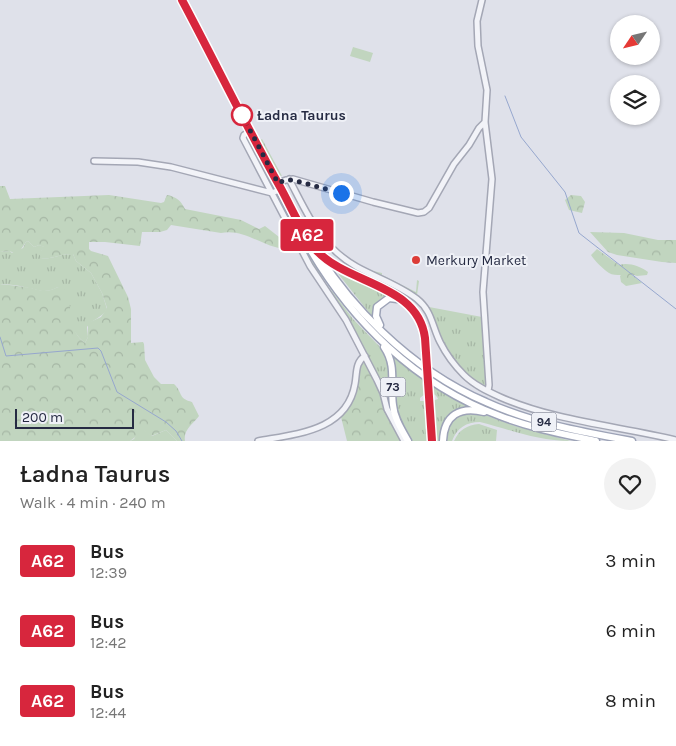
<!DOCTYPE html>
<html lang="en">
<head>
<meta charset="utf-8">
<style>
	body { margin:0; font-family:Karla,sans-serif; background:#f2f2f2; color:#222; height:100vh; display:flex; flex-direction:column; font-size:19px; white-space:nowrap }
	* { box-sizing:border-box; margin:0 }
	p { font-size:16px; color:#767676 }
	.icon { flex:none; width:28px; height:28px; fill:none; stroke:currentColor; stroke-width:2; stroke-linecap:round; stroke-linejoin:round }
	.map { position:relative; height:441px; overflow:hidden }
	.details { display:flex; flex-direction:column; background:#fff; flex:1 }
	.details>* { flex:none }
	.badge { padding:0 10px; border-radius:4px; font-size:18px; line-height:32px }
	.needle { width:32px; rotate:235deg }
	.buttons { position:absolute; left:610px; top:15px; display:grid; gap:10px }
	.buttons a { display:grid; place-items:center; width:50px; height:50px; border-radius:50%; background:#fff; box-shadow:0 1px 4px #0004; font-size:25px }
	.scale { position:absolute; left:15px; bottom:12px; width:119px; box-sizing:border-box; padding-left:5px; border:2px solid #262b43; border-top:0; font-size:14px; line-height:18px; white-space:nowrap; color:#262b43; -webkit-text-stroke:4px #eff1f7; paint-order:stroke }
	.you { position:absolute; width:25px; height:25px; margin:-12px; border:4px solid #fff; border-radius:50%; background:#1a73e8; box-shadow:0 0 0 8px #1a73e833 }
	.map>.badge { position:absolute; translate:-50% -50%; box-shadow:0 0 0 2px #fff }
	.round { display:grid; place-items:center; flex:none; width:52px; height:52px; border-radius:26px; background:#f2f2f2 }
	.summary { display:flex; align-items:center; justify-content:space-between; height:85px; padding:0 20px }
	h1 { font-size:24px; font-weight:600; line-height:38px }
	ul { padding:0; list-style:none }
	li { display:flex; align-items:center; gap:15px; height:70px; padding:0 20px }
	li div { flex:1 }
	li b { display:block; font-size:19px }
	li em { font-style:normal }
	li .badge { min-width:55px; font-weight:700; text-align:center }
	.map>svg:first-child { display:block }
</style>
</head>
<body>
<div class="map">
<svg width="676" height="441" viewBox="0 0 676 441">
	<defs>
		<pattern id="grass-tufts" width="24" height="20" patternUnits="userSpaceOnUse" patternTransform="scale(1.25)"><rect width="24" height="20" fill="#c1d5bf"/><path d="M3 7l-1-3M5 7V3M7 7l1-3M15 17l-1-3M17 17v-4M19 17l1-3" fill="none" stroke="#a6b7a5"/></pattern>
		<pattern id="forest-crowns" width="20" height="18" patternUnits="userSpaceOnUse" patternTransform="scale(1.25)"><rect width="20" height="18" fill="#c1d5bf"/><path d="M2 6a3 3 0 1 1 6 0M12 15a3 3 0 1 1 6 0" fill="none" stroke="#a6b7a5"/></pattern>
	</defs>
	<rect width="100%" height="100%" fill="#dfe1ea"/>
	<!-- grass -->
	<path fill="url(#grass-tufts)" d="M248,135L275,188L272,190L245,137Z
		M262,139L282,176L278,175L259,141Z
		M276,195H278L325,282L353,319L380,347L388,358L395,419L389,410L386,393L380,379L349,320L310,264L275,196Z
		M28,241L34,247L39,245L45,247L41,251V258C52,260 61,253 73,254L76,261L91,273L102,293L107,309C102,318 92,319 87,327L88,337L85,343C69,331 65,305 58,287C43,295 38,289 24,287C17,285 7,284 0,285V252L10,251L12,253L23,248L26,242Z
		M332,266L392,296C380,299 374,306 374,319Z
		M369,270L382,273V275L416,292L417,280L419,281L417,295L429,307L482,317L487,385L483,387L466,375L443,345L426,305Z
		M391,354L432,385L472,408L456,411L441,441H434L432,401L438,399C435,391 426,392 420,398V401H426L429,441H410C402,426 394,411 394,393C394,378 396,369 391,354Z
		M466,412L485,415L515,426L571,441C537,441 512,430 480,422C466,422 457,428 452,441H445C447,424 451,419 466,412Z
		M479,424L497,430L496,441H454C459,430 467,425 479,424Z
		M140,429H143L152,436L166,430L177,441H130L134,439Z"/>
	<!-- forest -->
	<path fill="url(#forest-crowns)" d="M0,186H5L10,199L109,195L161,203L164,202L167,195C177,197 181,201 185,209L241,220L259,229L265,226L288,244V250C280,248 272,247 264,243C249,237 237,230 221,233L171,225L167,230L160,232H142L140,246L105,242H89V249L91,251L108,256L128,297L131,309V343L143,342L144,344L145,360L154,377L161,384H174C183,392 177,398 192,402L199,416C193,424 183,430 185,441H177L166,430L151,436L142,429L138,435L130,441H0V285C7,284 16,286 24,287C38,288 43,295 58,287L68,291C71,309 69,332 85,343L88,337V323L101,317L107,308L102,293L91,273L76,261L73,254C61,253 52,260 41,258L39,253L44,247L39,245L34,247L28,241L26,242L17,255L10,251L0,252Z
		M571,195L581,196L585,202L582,213L569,210L565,200Z
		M590,232L624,233L658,240H676V263L662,262L617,255L608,252Z
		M597,249L619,265C628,262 640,266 648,272L647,275L637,276L631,274L642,283L626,286L621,282L620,276L621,275C617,275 612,275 609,273C604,270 593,259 591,255Z
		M365,360L377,384L402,441H347L341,417L361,362Z"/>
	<!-- pitch -->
	<path fill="#c1d5bf" d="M353,47L373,53L370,62L350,56Z"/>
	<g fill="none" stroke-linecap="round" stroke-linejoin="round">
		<!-- stream -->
		<path stroke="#96a7ce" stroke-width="1" d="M505,96L521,137L565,192L579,233L676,309
			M0,337L6,356L98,348L101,351L117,392L166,422L176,431L182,441"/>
		<defs>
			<path id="minor" d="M482,0L477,21L478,46L487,90L485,122L492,179L483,292L489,385L488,391
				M250,131L244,135L243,138L310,266L346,320L377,380L383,393L387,409L404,441
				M94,161L138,162L171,167L272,193L279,190
				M289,179C308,215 320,246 357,267C377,278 399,285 417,299C432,311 432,326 440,342C446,354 455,366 464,375C474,385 487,391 500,397C555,421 617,426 676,440
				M278,183L286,180L293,179L373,202L418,213L424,212L429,208L454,164L469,145L479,128L485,122
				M258,441C296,434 347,431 355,384C357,374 355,362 365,356"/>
			<path id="major" d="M182,0L307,244C350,320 416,385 500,416C531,428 563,434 596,441
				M306,234C345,304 411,370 486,402C532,423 583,432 632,441
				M324,258C351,281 405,287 420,321C424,329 425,338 426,347
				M380,325L376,316L377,307L389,298L397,299
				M384,347C397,366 390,384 393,405C394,418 402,430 408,441
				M429,399L432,441
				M443,441C444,415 460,406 484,412"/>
		</defs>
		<!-- minor casing -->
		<use href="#minor" stroke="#a4a7b5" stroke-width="8"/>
		<!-- major casing -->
		<use href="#major" stroke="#9da3b7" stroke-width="9"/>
		<!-- minor -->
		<use href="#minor" stroke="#f2f3f8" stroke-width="5"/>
		<!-- major -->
		<use href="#major" stroke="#fff" stroke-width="6"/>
		<defs>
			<path id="major-bridge" d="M426,347L429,399"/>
		</defs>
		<!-- major-bridge casing -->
		<use href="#major-bridge" stroke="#9da3b7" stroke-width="9" stroke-linecap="butt"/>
		<!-- major-bridge -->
		<use href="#major-bridge" stroke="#fff" stroke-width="6"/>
	</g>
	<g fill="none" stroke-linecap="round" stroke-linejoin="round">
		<defs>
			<path id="line" d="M182,0C215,62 245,124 279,185C291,206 302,234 317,251C349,285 418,284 425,338L432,441"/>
		</defs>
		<!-- line casing -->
		<use href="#line" stroke="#fff" stroke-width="11"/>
		<!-- line -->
		<use href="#line" stroke="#d7263d" stroke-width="8"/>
		<!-- walk -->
		<path stroke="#262b43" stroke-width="5" stroke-dasharray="0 9" d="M242,115L278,183L286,180H293L341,193"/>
	</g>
	<!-- markers -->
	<circle fill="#fff" stroke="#d7263d" stroke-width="2.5" cx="242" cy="115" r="10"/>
	<circle fill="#dc3c37" stroke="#eff1f7" stroke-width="2" cx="416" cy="260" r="5"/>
	<g text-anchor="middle" stroke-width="4" stroke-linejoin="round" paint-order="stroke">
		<!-- shield labels -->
		<g fill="#eff1f7" stroke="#626679" stroke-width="1">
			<rect x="380.5" y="377.5" width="25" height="19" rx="4"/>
			<rect x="531.5" y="412.5" width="25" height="19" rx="4"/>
		</g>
		<g font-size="12" font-weight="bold" fill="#262b43">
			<text x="393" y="391">73</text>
			<text x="544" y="426">94</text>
		</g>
		<!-- stop labels -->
		<g font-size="14" font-weight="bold" fill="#262b43" stroke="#eff1f7" text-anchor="start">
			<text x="257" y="120">Ładna Taurus</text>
		</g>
		<!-- poi labels -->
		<g font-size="14" fill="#262b43" stroke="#eff1f7" text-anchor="start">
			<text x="426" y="265">Merkury Market</text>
		</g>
	</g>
</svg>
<div class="buttons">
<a><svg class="needle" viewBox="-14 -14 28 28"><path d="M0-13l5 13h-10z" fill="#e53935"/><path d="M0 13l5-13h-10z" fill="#767676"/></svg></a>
<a><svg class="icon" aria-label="layers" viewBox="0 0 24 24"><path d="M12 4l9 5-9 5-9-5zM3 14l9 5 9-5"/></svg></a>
</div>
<div class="scale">200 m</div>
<div class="you" style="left:341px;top:193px"></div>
<b class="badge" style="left:307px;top:235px;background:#d7263d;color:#fff">A62</b>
</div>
<section class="details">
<div class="summary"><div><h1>Ładna Taurus</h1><p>Walk · 4 min · 240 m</p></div><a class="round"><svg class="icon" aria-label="heart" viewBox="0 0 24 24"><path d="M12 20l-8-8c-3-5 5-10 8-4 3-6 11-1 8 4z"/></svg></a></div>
<ul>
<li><span class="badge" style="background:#d7263d;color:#fff">A62</span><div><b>Bus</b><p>12:39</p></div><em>3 min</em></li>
<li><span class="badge" style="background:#d7263d;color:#fff">A62</span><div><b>Bus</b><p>12:42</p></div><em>6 min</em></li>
<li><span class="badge" style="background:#d7263d;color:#fff">A62</span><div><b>Bus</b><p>12:44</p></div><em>8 min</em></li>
</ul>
</section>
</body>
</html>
